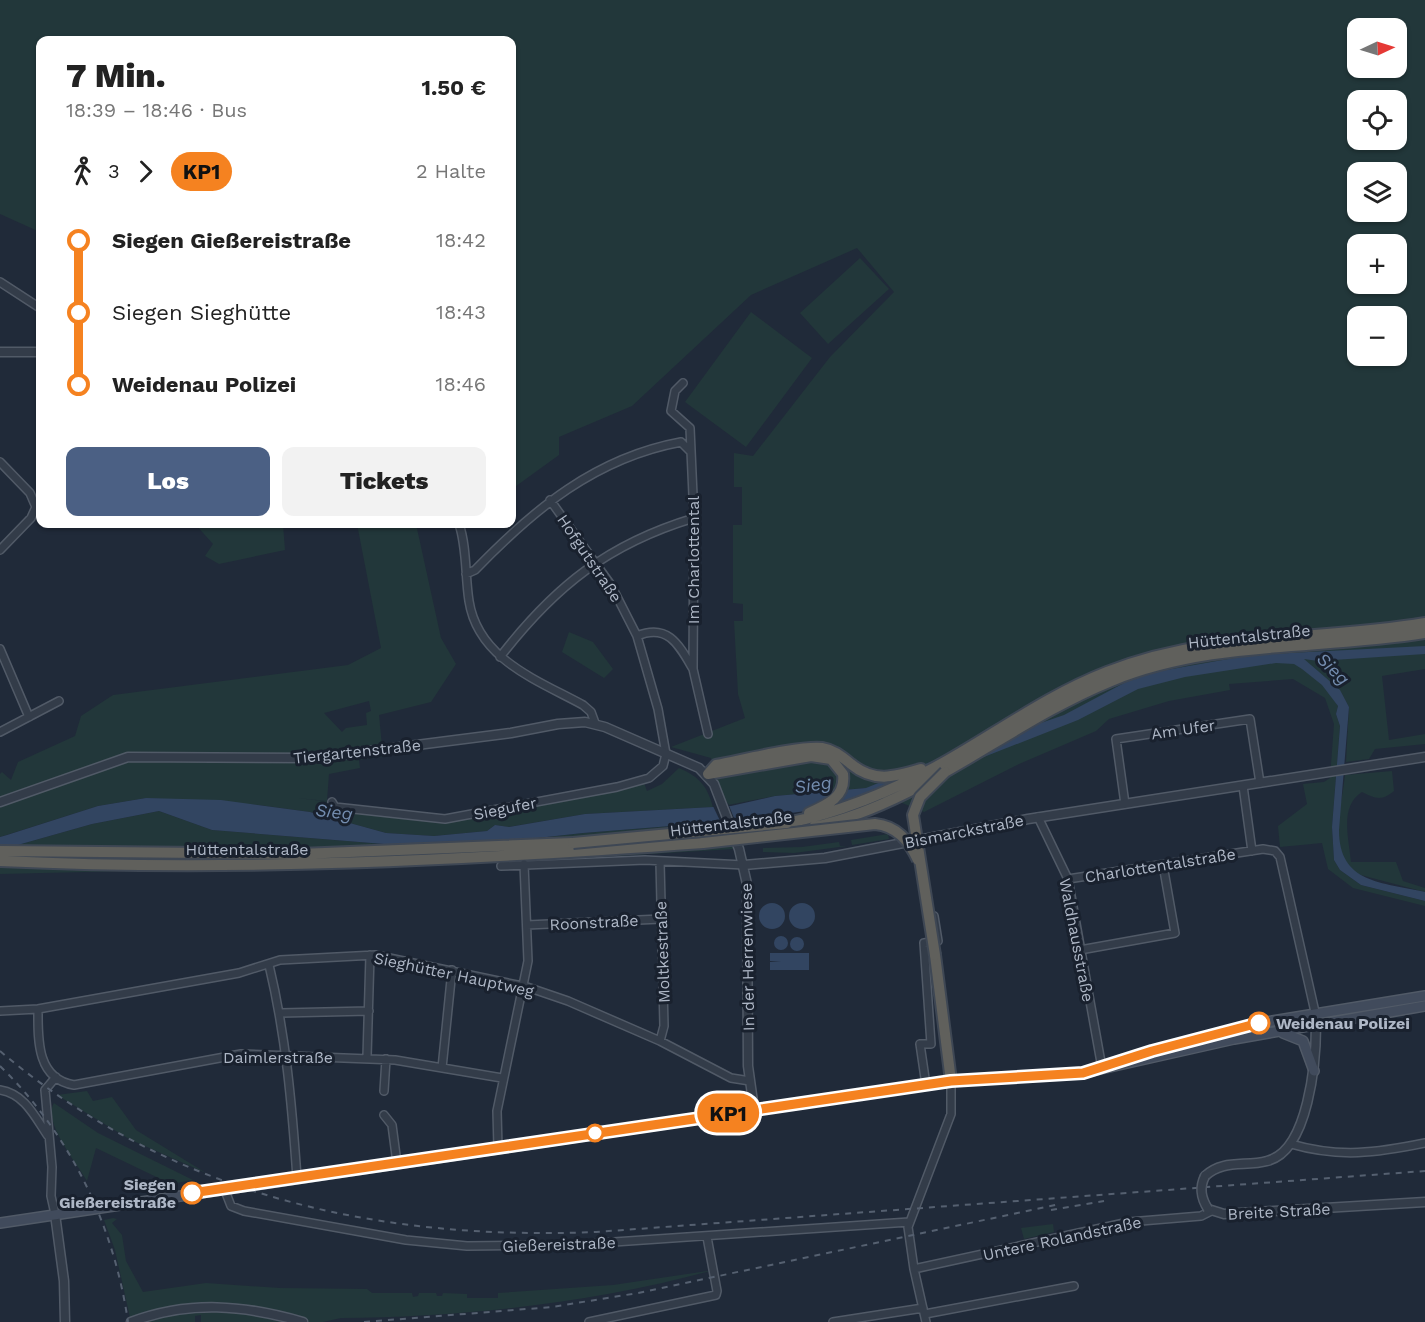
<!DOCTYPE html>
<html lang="de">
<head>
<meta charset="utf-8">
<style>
	body { margin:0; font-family:"Work Sans",sans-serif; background:#f2f2f2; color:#222; height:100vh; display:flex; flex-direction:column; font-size:22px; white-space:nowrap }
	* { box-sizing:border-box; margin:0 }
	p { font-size:20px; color:#767676 }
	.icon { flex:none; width:33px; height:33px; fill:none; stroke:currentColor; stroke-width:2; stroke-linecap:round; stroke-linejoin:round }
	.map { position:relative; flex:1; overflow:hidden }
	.drawer { position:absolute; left:36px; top:36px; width:480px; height:492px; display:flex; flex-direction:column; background:#fff; border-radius:12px; box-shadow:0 2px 4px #0004 }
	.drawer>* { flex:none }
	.badge { padding:0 12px; border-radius:20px; font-size:21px; line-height:39px }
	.needle { width:39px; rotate:86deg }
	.fabs { position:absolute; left:1347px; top:18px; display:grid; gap:12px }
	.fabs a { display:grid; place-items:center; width:60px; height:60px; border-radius:12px; background:#fff; box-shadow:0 2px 4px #0004; font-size:30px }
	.map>.badge { position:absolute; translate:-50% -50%; box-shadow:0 0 0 3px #fff }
	.legs { display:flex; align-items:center; gap:9px; height:66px; padding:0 30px; font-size:20px }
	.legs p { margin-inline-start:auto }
	.head { display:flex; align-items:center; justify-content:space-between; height:102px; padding:0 30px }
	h1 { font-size:33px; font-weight:800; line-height:45px }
	.action { display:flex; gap:12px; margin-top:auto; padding:12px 30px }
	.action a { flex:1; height:69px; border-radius:12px; background:#4b6084; color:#fff; font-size:24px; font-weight:800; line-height:69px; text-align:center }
	.action a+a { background:#f2f2f2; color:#222 }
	ul { padding:0 30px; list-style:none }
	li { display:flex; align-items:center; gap:21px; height:72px; font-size:22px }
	li i { display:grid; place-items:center; width:9px; height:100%; margin:0 8px; background:currentColor }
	li i::after { content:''; width:15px; height:15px; margin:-8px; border:4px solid; border-radius:50%; background:#fff }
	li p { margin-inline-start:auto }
	li:first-child i { background:linear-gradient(#0000 50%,currentColor 0) }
	li:last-child i { background:linear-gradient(currentColor 50%,#0000 0) }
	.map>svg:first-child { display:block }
</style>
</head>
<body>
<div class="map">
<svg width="1425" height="1322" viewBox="0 0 1425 1322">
	<rect width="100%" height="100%" fill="#202a39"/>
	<!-- green -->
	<path fill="#22373a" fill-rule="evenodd" d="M0,0H1425V669L1382,676L1389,740L1425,734V744L1375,749L1369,759L1346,762L1349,707L1340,691L1332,696L1338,706L1336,714L1340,726L1332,827L1334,860L1340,870L1361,885L1425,901V906L1353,888L1328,869L1322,843L1280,847L1278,826L1307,804L1303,784L1324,782L1330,778L1334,724L1325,698L1293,679L1229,684L1230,690L1169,701L1109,719L1096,731L1019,764L924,812L866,788L775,796L718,807L711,758L671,747L745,718L738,694L734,621H743V604L733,603V525H742V487H734V453L753,456L830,357L894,292L857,248L751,295L632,406L559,437V455L512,489V40H40V232L0,214ZM1358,28H1396V68H1358ZM1358,100H1396V140H1358ZM1358,172H1396V212H1358ZM1358,244H1396V284H1358ZM1358,316H1396V356H1358Z
		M860,258L889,289L828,344L800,313Z
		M751,312L812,358L746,447L685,402Z
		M195,524H283L285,550L219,564L205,556L213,544Z
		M357,524H416L441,638L456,664L431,702L379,715L383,757L359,760L360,768L329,774L327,801L297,798L332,802L335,807L434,820L643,780L647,791L662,784L679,768C699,777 707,785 713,807L585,814L508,827L495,825L487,831L434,836L386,833L310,812L259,805L146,798L98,806L0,837V774L2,772L11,780L18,762L75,736L81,716L113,695L348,665L381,648ZM369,701L371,711L366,713L367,725L346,728L342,732L324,713Z
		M569,632L593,642L613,669L604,678L562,652Z
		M1392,771L1394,791C1382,801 1376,799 1362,792C1339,806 1349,839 1351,862H1396L1403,881L1425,888V892L1357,874C1326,852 1342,807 1345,775Z
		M159,811L212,830L384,844L464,846L583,833L723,822L734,849L517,862L0,874V850L92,824ZM647,833L648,850L519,842Z
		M888,834L889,839L852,845L851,840Z
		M839,842L840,846H847L794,853L763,852V848L802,847Z
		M87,1091L93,1101L112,1097L136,1130L206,1173L129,1139L57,1095Z
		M54,1103L98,1133L193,1180L171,1184L96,1148L87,1181C77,1163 42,1122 54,1103Z
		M113,1218L117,1219L112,1223L122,1235L126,1261L143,1292L206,1283L280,1288L367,1289L372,1293H412L413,1297L418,1296L419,1293H436L437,1296H442L443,1293L467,1294V1298H498V1293L613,1285L714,1270C593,1303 466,1317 341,1318L323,1322H201V1315L195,1316V1322H131L115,1250L104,1220Z
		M1053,1224L1054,1232L1024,1239L1021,1228Z"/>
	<!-- water -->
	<path fill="#324561" d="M1425,646V654L1318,661L1304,659L1340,690L1349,707L1339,830C1339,884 1382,882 1425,892V901L1361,885L1340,870L1334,860L1332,827L1340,726L1336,714L1338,706L1322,685L1302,669L1294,664L1276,663L1185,677L1138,689L1078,720L867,803L721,822L583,833L464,846L384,844L212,830L159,811L92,824L0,850V837L7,835L98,806L146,798L221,800L310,812L386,833L434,836L487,831L495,825L509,827L585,814L731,806L775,796L866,788L945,756L1064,715L1124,683L1149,673L1251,655Z
		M789 916a13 13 0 1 1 26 0a13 13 0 1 1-26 0Z
		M759 916a13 13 0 1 1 26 0a13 13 0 1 1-26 0Z
		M774 943a7 7 0 1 1 14 0a7 7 0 1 1-14 0Z
		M790 944a7 7 0 1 1 14 0a7 7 0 1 1-14 0Z
		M770,953H809V970H770V962L781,961H770Z"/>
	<!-- pier -->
	<path fill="#202a39" d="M728,803L736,823L722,825L712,804Z"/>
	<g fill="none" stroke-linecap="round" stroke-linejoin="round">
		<defs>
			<path id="minor" d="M0,282L40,308
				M683,383L675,391L671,411L690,428L694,518L693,669L708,734
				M0,462L30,493L36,507L31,518L0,550
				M459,524C467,547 465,576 469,601C478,659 537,680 583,705L591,712L595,723
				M466,574L475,570C534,509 595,458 681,442L690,451
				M637,636C668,623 679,645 693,669
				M0,649L29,717
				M500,657C555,586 608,544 694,518
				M0,732L59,701
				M1243,786L1252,851
				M332,802L335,807L445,819L617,787L649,778L663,766L666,754L658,709L637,636L611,585L550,500
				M1125,804L1116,739L1250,719L1260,783
				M1038,817L1068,879L1102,1068
				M660,862L664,1026L660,1041
				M501,866L645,860L744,865
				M1068,879L1263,849L1275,851L1280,857L1315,1012
				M527,925L661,919
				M1080,950L1175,933L1163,865
				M269,965C286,1036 292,1106 297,1178
				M38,1009C38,1038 36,1079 74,1085L241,1054L395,1060L502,1078
				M0,1011L38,1009L239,973L280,960L375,955L527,987L568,1001L660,1041L731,1078L750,1081
				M281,1013L369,1011
				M367,1057L370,955
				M442,1068L452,970
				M926,1085L920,1044H931L924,943L938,941L934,916
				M0,1090C25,1094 35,1117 48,1136
				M384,1091L386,1059
				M384,1115L392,1125L397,1163
				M1291,1144C1339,1158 1377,1153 1425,1143
				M498,1148L497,1111L528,961L524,864
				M224,1188L231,1206L244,1211L406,1240L467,1246L570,1245L909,1222
				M55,1214L51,1196L52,1167L45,1090L56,1077
				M914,1269L1129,1222L1201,1216L1211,1211
				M925,1314L1074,1286
				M589,1322L716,1295L717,1291L707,1237
				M833,1322L923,1308
				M926,1322L914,1269L908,1227L951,1114V1081"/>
			<path id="tertiary" d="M0,352H40
				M0,802L128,757L315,758L511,733L558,724L585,722L605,727L699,768L714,784L739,849L747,884L748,1066L754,1109
				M744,865L825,858L1028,819L1425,757
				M1205,1176C1223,1159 1245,1167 1267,1161C1309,1151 1316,1060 1316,1025
				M1208,1209L1224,1214L1425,1202
				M55,1214L64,1281L65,1322
				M131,1322C190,1300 244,1305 303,1322"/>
			<path id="secondary" d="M1283,1033L1303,1041L1314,1071
				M1142,1054L1260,1023L1425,996
				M0,1223L951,1081L1083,1073L1234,1039L1425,1006"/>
			<path id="trunk" d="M708,774L716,765C743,760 798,746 822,748C834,750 841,756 851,764C874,783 894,777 921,769
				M708,774L811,756L831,759L843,774C846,797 827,805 809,813
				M787,823C842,812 894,790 943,763C998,732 1048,695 1107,672C1215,630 1314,642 1425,623
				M814,827C924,802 1008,723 1111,681C1211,640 1320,650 1425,633
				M0,851L300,854L573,843
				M0,861C234,872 469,860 703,843
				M935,955L951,1081"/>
		</defs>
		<!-- minor casing -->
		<use href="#minor" stroke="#515a67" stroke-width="10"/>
		<!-- tertiary casing -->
		<use href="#tertiary" stroke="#515a67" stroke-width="11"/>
		<!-- secondary casing -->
		<use href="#secondary" stroke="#515a67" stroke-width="12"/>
		<!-- trunk casing -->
		<use href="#trunk" stroke="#3e4754" stroke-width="14"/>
		<!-- minor -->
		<use href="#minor" stroke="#333c49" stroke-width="7"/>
		<!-- tertiary -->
		<use href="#tertiary" stroke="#333c49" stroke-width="8"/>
		<!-- secondary -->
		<use href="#secondary" stroke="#414b5c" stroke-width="9"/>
		<!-- trunk -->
		<use href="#trunk" stroke="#60605c" stroke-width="10"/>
		<!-- rail -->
		<path stroke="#556070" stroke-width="2" stroke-dasharray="6 6" stroke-linecap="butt" d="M0,1051C170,1195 377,1241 596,1232L1425,1171
			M0,1066C70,1134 114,1225 128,1322
			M1051,1210L1104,1201
			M364,1322L552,1307L638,1293L1060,1204"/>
		<defs>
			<path id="tertiary-bridge" d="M1205,1176C1199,1188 1201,1198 1208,1209"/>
			<path id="trunk-bridge" d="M573,843L787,823
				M703,843L875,824C897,826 909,841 918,860
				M935,955L913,815L920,797L945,772"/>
		</defs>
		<!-- tertiary-bridge casing -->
		<use href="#tertiary-bridge" stroke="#515a67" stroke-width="11" stroke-linecap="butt"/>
		<!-- trunk-bridge casing -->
		<use href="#trunk-bridge" stroke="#3e4754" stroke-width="14" stroke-linecap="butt"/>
		<!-- tertiary-bridge -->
		<use href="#tertiary-bridge" stroke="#333c49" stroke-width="8"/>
		<!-- trunk-bridge -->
		<use href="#trunk-bridge" stroke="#60605c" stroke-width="10"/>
	</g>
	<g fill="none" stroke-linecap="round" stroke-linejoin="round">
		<defs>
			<path id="line-1" d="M192,1193L951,1081L1083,1073L1152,1051L1259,1023"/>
		</defs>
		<!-- line-1 casing -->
		<use href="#line-1" stroke="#fff" stroke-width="14"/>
		<!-- line-1 -->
		<use href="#line-1" stroke="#f58220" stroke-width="9"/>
	</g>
	<!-- markers -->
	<g fill="#fff" stroke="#f58220" stroke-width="3">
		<circle cx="1259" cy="1023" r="10"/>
		<circle cx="595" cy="1133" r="8"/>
		<circle cx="192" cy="1193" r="10"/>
	</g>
	<g text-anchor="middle" stroke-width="6" stroke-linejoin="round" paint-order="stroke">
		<!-- street labels -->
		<g font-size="16" fill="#aeb7c6" stroke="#19212e">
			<text transform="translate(590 558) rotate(56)" y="6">Hofgutstraße</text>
			<text transform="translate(693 560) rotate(-90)" y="6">Im Charlottental</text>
			<text transform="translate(1249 636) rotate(-6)" y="6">Hüttentalstraße</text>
			<text transform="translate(1183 729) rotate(-8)" y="6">Am Ufer</text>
			<text transform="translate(357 751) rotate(-6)" y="6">Tiergartenstraße</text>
			<text transform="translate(505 808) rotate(-11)" y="6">Siegufer</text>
			<text transform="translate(731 823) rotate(-7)" y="6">Hüttentalstraße</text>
			<text transform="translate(964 831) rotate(-11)" y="6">Bismarckstraße</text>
			<text x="247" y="855">Hüttentalstraße</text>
			<text transform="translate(1160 865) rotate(-9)" y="6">Charlottentalstraße</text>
			<text transform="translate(594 922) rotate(-3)" y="6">Roonstraße</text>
			<text transform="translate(1077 940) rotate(79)" y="6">Waldhausstraße</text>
			<text transform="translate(662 952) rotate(-92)" y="6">Moltkestraße</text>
			<text transform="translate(747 957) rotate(-91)" y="6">In der Herrenwiese</text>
			<text transform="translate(454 974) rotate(12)" y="6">Sieghütter Hauptweg</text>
			<text x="278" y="1063">Daimlerstraße</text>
			<text transform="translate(1279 1211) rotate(-3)" y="6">Breite Straße</text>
			<text transform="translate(1062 1238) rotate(-12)" y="6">Untere Rolandstraße</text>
			<text transform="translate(559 1244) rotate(-2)" y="6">Gießereistraße</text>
		</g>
		<!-- stop labels -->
		<g font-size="16" font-weight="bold" fill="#aeb7c6" stroke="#19212e" text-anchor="start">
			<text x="1276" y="1029">Weidenau Polizei</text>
			<text x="176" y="1190" text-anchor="end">Siegen<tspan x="176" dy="18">Gießereistraße</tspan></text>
		</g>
		<!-- water labels -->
		<g font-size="18" font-style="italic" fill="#748daf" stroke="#19212e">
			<text transform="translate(1333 669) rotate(44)" y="6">Sieg</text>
			<text transform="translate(813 785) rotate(-8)" y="6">Sieg</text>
			<text transform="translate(334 812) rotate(7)" y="6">Sieg</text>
		</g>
	</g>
</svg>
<div class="fabs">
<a><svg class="needle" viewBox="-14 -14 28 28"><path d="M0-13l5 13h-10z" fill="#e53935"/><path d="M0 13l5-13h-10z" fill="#767676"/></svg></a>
<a><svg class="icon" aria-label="locate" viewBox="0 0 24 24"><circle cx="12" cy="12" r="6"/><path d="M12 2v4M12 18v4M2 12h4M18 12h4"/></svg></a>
<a><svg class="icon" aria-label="layers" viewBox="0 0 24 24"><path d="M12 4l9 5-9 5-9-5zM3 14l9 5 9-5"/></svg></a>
<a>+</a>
<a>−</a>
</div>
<b class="badge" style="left:728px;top:1113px;background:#f58220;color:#111">KP1</b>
<section class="drawer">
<div class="head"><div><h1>7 Min.</h1><p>18:39 – 18:46 · Bus</p></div><b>1.50 €</b></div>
<div class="legs"><svg class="icon" aria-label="walk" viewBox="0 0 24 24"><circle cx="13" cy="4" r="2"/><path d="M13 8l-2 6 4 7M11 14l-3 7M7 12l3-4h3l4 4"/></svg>3<svg class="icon" aria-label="forward" viewBox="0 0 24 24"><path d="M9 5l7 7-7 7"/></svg><b class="badge" style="background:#f58220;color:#111">KP1</b><p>2 Halte</p></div>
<ul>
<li><i style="color:#f58220"></i><b>Siegen Gießereistraße</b><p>18:42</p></li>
<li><i style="color:#f58220"></i><span>Siegen Sieghütte</span><p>18:43</p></li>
<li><i style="color:#f58220"></i><b>Weidenau Polizei</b><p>18:46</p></li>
</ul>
<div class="action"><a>Los</a><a>Tickets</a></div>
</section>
</div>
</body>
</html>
